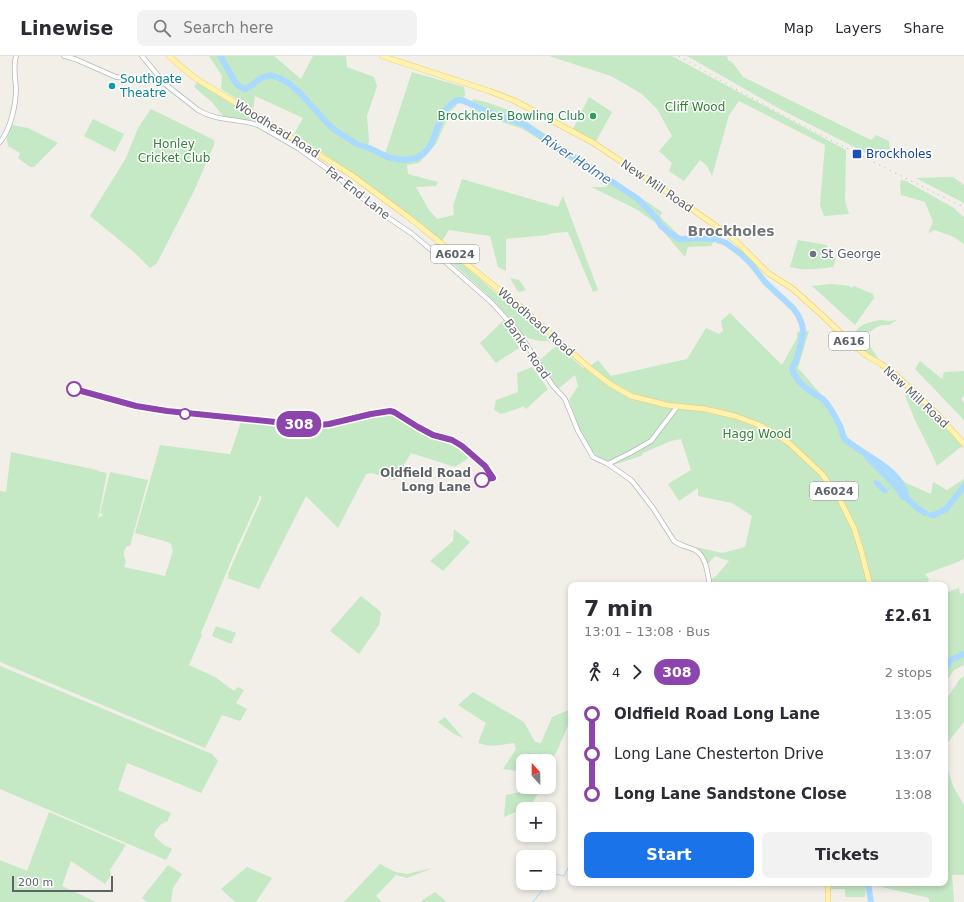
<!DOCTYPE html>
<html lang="en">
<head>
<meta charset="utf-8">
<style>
	body { margin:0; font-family:"DejaVu Sans",sans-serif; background:#f2f2f3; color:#2b2b33; height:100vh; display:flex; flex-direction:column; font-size:15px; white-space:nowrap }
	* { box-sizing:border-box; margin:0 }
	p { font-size:13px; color:#7c7c81 }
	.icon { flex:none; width:22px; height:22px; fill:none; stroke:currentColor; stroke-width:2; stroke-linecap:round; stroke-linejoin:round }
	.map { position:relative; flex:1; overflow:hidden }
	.drawer { position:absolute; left:568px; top:526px; width:380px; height:304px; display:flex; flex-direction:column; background:#fff; border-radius:8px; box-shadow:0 2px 6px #0003 }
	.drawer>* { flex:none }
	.badge { padding:0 8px; border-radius:13px; font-size:14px; line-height:26px }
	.needle { width:26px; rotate:339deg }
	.buttons { position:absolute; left:516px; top:698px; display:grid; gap:8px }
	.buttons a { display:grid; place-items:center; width:40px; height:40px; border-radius:8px; background:#fff; box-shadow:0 2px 6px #0003; font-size:20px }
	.scale { position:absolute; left:12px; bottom:10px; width:101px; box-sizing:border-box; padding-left:4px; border:2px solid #5f6368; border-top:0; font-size:11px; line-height:14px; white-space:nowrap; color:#5f6368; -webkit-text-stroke:3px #fff; paint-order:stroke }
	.map>.badge { position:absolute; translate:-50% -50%; box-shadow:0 0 0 2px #fff }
	.legs { display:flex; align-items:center; gap:6px; height:44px; padding:0 16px; font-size:13px }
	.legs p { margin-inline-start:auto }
	.headline { display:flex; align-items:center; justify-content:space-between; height:68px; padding:0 16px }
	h1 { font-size:22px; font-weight:600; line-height:30px }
	.button { display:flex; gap:8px; margin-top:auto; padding:8px 16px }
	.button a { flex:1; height:46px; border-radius:8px; background:#1a73e8; color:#fff; font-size:16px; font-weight:600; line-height:46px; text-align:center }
	.button a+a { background:#f2f2f3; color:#2b2b33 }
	ul { padding:0 16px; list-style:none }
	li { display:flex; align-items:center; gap:14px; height:40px; font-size:15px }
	li i { display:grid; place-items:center; width:6px; height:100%; margin:0 5px; background:currentColor }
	li i::after { content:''; width:10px; height:10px; margin:-5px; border:3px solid; border-radius:50%; background:#fff }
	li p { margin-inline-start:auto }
	li:first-child i { background:linear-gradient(#0000 50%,currentColor 0) }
	li:last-child i { background:linear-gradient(currentColor 50%,#0000 0) }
	header { display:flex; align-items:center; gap:24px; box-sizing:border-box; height:56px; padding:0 20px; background:#fff; border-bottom:1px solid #e1e1e2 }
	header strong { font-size:19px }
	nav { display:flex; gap:22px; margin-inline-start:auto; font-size:14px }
	.search { width:280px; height:36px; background:#f2f2f3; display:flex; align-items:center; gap:10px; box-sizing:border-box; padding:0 14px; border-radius:8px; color:#7c7c81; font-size:15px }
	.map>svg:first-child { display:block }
</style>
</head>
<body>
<header>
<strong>Linewise</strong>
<div class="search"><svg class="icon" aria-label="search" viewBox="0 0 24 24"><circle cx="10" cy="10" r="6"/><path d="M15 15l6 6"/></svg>Search here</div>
<nav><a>Map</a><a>Layers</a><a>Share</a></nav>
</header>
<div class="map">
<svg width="964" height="846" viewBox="0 0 964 846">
	<rect width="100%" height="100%" fill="#f1efe8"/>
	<!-- green -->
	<path fill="#c5e8c5" d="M209,0H274L301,23L313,0H346L347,11L374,21L377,30L367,60L369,85L368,89L385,98L412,16L464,31L465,40L450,56L436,88L419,107L407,109L408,118L438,126L436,130L416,131L429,154L437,163L454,159L453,150L462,123L558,151L563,140L598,234L593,236L568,176L553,177L547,179L506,183V215L498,211L490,180L449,174L442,185L356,119L294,78L303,62L255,40L253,53L221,33L222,20Z
		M549,0H672L846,94L845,145L849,158L824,160L820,149L825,89L739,45L729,59L712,120L707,110L700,104L684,125L669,115L672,107L659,95L672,80L657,53L642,38L611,20Z
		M687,0H727L728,4L733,7L743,21L871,84L876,79L889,85L890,93L869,94L866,97L778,52Z
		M197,26L266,68L270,73L255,66L235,63L223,60L212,46L194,31Z
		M589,41L612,56L596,85L573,73Z
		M473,43L489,47L511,55L662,156L660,161L681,181L715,184L711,190L688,191L685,201L656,167L636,153L591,131H608L596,121L523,73L470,55Z
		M151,53L214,84V89L194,135L157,207L150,212L134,196L90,160L126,102L138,72Z
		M93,63L124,78L115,96L84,80Z
		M12,69L28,72L58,87L34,111H30L18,102L20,97L8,90L7,81Z
		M953,121L964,129V147L916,122Z
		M901,124L906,125L954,152L963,161L964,160V188L954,181L935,174L928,177L933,166L925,146L901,139L900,129Z
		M798,184L827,189L826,198L836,202L833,211C819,213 803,215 790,211Z
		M445,193L552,285H540L523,281L520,274L494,245L448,203Z
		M510,222L519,224L526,234L519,236L517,234Z
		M832,228L850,230L851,232L854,230L873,238L874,242L855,269L812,230Z
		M730,257L782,309L797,282V276L809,275L798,312L819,336L837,359L848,382L891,413L906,427L931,438L933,426L947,434L964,423V503L955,507L925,518L929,523L926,529H713L712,523L717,519L729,505L715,500L708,508L696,491L722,497L745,491L752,460L732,447L698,440V432L679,445L668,428L691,414L681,383L671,385L643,397L641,400L613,409C607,405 599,402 594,397C581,386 575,360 569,344L578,330L575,319L558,333L554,328L539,305L557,289L583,312L590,310L598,304L611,320L687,303L706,272L719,278L723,275L721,265Z
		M504,264L522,290L496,307L480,287Z
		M881,264L889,265L897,264L889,269H882L877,271L868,277V287L879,304L873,302L853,287C853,269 866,267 881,264Z
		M920,305L942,323L944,316L964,315V340L961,343L964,347V364L915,313Z
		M532,311L548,333L526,353L523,350L520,352L501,358L494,354L496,344L518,336L517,317Z
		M907,334L934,359L962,390L937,410L932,398L915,364L904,337Z
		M391,358L420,377L460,392L470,401L455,411L411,397L395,424L371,417L366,418L338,472L306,440L259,533L227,522L229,520L228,518L262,441L260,440H259V443L239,487L237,489V491L201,577L202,579L189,609L215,621L234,635L238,631L244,634L236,647L247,653L240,665L222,659L205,692L0,606V435L6,436L11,396L97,414V415L107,417L98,463L100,460L102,461L103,458L100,457L110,416L148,424L130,490H127C123,495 123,499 126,505L124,511L165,520L173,495L171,488L168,486L135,477L160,389L229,398L230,399L241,366L302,371L319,372L371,359Z
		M454,473L470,486L443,515L430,505L453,485Z
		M959,532L960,538L964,537V609L954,614L945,627V537Z
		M361,540L381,556L379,569L359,598L330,575Z
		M216,570L236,577L231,588L212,580Z
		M0,610L212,698L218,705L201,737L170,724L127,707L118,734L171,757L167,766L165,765L163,768L162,767L156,774L154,780L164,789L172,793L166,804L0,733Z
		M964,620V666L948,686L946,709L953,730L964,749V819H952L954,846H929V842L873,829L872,827H945V645L960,623Z
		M473,636L524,666L535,686L541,687L552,661L571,653V663L556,697L549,706L523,705V716L503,713L516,693L514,687C500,689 492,692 478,687L486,667L458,649Z
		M445,661L463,682L454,678L438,666Z
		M524,731H539V735L531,750L504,761L506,739L521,736Z
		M49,756L126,789L110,814L111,819L105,828L71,805L62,830L96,846H0V804L27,815Z
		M380,808L395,816L407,818L433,812L407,822L396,819L376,840L382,846H344Z
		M168,809L182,818L173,832L171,846H147L142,842Z
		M247,811L272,822L256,846H235L221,833Z
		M830,827H866L865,841H845V833H831Z
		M435,836L447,846H420Z"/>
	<!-- water -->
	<path fill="#aadaff" d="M874,424L879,425L887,434L888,436L886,437H883L874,428Z"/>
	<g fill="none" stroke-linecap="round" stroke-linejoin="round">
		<!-- stream -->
		<path stroke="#aadaff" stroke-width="1" d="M887,434L889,433L894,427
			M549,826L555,818L564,820L570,808
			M533,846L548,827"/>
		<!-- river -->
		<path stroke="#aadaff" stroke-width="6" d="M220,0L225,8L235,26L239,30L245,33L248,32L261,22L271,19L279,22L290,28L300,37L328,68L336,75L357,88L369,92L390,102L405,104L416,102L423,98L428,93L432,86L442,59L447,52L452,47L458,44L464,45L486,55L523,68L540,79L549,87L566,98L578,103L638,143L657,163L661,170L668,176L679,183L701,182L715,183L726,187L741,198L752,209L765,226L793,252L798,259L802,268L803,274L801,287L796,305L792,312C795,324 803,331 813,337C816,339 820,341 823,343C831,351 836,362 841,372C842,375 842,380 845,383C847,386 851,388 854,390C875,405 901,415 907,442
			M867,401L893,427L899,434L903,441L907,442L917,452L925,457
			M931,459H934L946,453L964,430
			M945,612L951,604L964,598
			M868,827L871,846"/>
		<defs>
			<path id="minor" d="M64,0L75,3L116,21L153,25L165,28
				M142,0L165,28L198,54C218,66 237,62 258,69L298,92L333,117L375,153L411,177L442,203L492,247L519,277L553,330L565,343L578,375L593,401L608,408L631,424L636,430L653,452L674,485C681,490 688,491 695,494C707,501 707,517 710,529
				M0,86C11,73 16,48 16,32C15,21 13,10 16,0
				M608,408L630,397L651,385L677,351"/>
			<path id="major" d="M169,0L185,14L195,22L249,55L350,118L407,160L523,253L588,311L610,328L631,340L655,346L666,349L705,353L735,360L759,369L776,378L790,388L822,418L840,444L854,472L861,494L870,529
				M382,0L489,35L515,45L592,86L676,142L723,175L737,186L768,217L793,233L823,260L848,284L867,300L881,308L896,319L939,360L964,388
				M828,827V846"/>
		</defs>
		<!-- minor casing -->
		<use href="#minor" stroke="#b5b8bc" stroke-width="5.5"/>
		<!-- major casing -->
		<use href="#major" stroke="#f2c960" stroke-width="6"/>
		<!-- minor -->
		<use href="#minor" stroke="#fff" stroke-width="4"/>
		<!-- major -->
		<use href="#major" stroke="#fff2af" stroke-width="5"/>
		<!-- rail -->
		<path stroke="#b6b7b8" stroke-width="1" stroke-dasharray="1 5" stroke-linecap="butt" d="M679,0C767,53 858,98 949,144L964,151"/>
	</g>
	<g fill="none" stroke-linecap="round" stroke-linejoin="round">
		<defs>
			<path id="line-1" d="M74,333L136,350L167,355L295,368L319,369L329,368L371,358L390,355L394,356L418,371L433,379L452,384L462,390L485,410L493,422L482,424"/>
		</defs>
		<!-- line-1 casing -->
		<use href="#line-1" stroke="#fff" stroke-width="9"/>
		<!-- line-1 -->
		<use href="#line-1" stroke="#8e44ad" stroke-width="6"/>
	</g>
	<!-- markers -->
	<circle fill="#0f9aa8" stroke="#fff" stroke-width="1.5" cx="112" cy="30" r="4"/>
	<circle fill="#2e9e5b" stroke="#fff" stroke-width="1.5" cx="593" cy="60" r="4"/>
	<rect fill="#1a4fb4" stroke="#fff" stroke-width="1.5" x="852" y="93" width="10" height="10" rx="2"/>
	<circle fill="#6b7280" stroke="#fff" stroke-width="1.5" cx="813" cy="198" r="4"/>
	<g fill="#fff" stroke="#8e44ad" stroke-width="2">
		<circle cx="74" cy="333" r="7"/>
		<circle cx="185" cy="358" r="5"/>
		<circle cx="482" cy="424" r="7"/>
	</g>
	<g text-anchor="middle" stroke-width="3" stroke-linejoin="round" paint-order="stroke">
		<!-- shield labels -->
		<g fill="#fff" stroke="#8f9295" stroke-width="1">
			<rect x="431" y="189" width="48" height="18" rx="3"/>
			<rect x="829" y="276" width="40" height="18" rx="3"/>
			<rect x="810" y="426" width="48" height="18" rx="3"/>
		</g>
		<g font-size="11" font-weight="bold" fill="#5f6368">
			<text x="455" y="202">A6024</text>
			<text x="849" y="289">A616</text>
			<text x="834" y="439">A6024</text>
		</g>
		<!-- culture labels -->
		<g font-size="12" fill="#0d838f" stroke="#fff" text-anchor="start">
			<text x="120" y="27">Southgate<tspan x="120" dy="14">Theatre</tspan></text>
		</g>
		<!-- park labels -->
		<g font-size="12" fill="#348238" stroke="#fff">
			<text x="695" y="55">Cliff Wood</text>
			<text x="174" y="92">Honley<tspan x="174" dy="14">Cricket Club</tspan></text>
			<text x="757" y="382">Hagg Wood</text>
		</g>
		<!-- leisure labels -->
		<g font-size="12" fill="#27864d" stroke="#fff" text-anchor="end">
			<text x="585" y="64">Brockholes Bowling Club</text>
		</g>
		<!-- street labels -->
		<g font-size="12" fill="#5f6368" stroke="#fff">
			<text transform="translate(277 73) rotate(32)" y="4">Woodhead Road</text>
			<text transform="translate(657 130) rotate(34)" y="4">New Mill Road</text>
			<text transform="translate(358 137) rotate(38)" y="4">Far End Lane</text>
			<text transform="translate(536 266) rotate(41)" y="4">Woodhead Road</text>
			<text transform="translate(527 293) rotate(55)" y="4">Banks Road</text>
			<text transform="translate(916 341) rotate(43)" y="4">New Mill Road</text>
		</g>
		<!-- transit labels -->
		<g font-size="12" fill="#164399" stroke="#fff" text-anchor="start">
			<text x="866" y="102">Brockholes</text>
		</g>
		<!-- worship labels -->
		<g font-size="12" fill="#5b616d" stroke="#fff" text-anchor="start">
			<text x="821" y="202">St George</text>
		</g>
		<!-- stop labels -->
		<g font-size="12" font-weight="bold" fill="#5f6368" stroke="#fff" text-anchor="end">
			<text x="471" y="421">Oldfield Road<tspan x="471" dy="14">Long Lane</tspan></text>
		</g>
		<!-- water labels -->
		<g font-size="13" font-style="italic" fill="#4174aa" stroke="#fff">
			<text transform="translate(577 103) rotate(33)" y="5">River Holme</text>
		</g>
		<!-- quarter labels -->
		<g font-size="14" font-weight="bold" fill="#70757a" stroke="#fff">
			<text x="731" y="180">Brockholes</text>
		</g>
	</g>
</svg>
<div class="buttons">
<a><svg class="needle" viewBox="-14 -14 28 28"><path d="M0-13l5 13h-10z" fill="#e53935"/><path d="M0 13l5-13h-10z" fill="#7c7c81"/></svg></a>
<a>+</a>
<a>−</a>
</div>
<div class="scale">200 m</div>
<b class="badge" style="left:299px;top:368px;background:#8e44ad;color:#fff">308</b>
<section class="drawer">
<div class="headline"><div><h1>7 min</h1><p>13:01 – 13:08 · Bus</p></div><b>£2.61</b></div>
<div class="legs"><svg class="icon" aria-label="walk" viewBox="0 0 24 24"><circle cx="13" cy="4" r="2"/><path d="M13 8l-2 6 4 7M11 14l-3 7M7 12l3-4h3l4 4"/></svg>4<svg class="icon" aria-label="forward" viewBox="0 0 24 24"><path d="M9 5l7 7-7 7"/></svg><b class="badge" style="background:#8e44ad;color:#fff">308</b><p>2 stops</p></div>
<ul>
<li><i style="color:#8e44ad"></i><b>Oldfield Road Long Lane</b><p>13:05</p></li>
<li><i style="color:#8e44ad"></i><span>Long Lane Chesterton Drive</span><p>13:07</p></li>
<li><i style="color:#8e44ad"></i><b>Long Lane Sandstone Close</b><p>13:08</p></li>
</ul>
<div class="button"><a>Start</a><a>Tickets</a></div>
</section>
</div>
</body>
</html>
